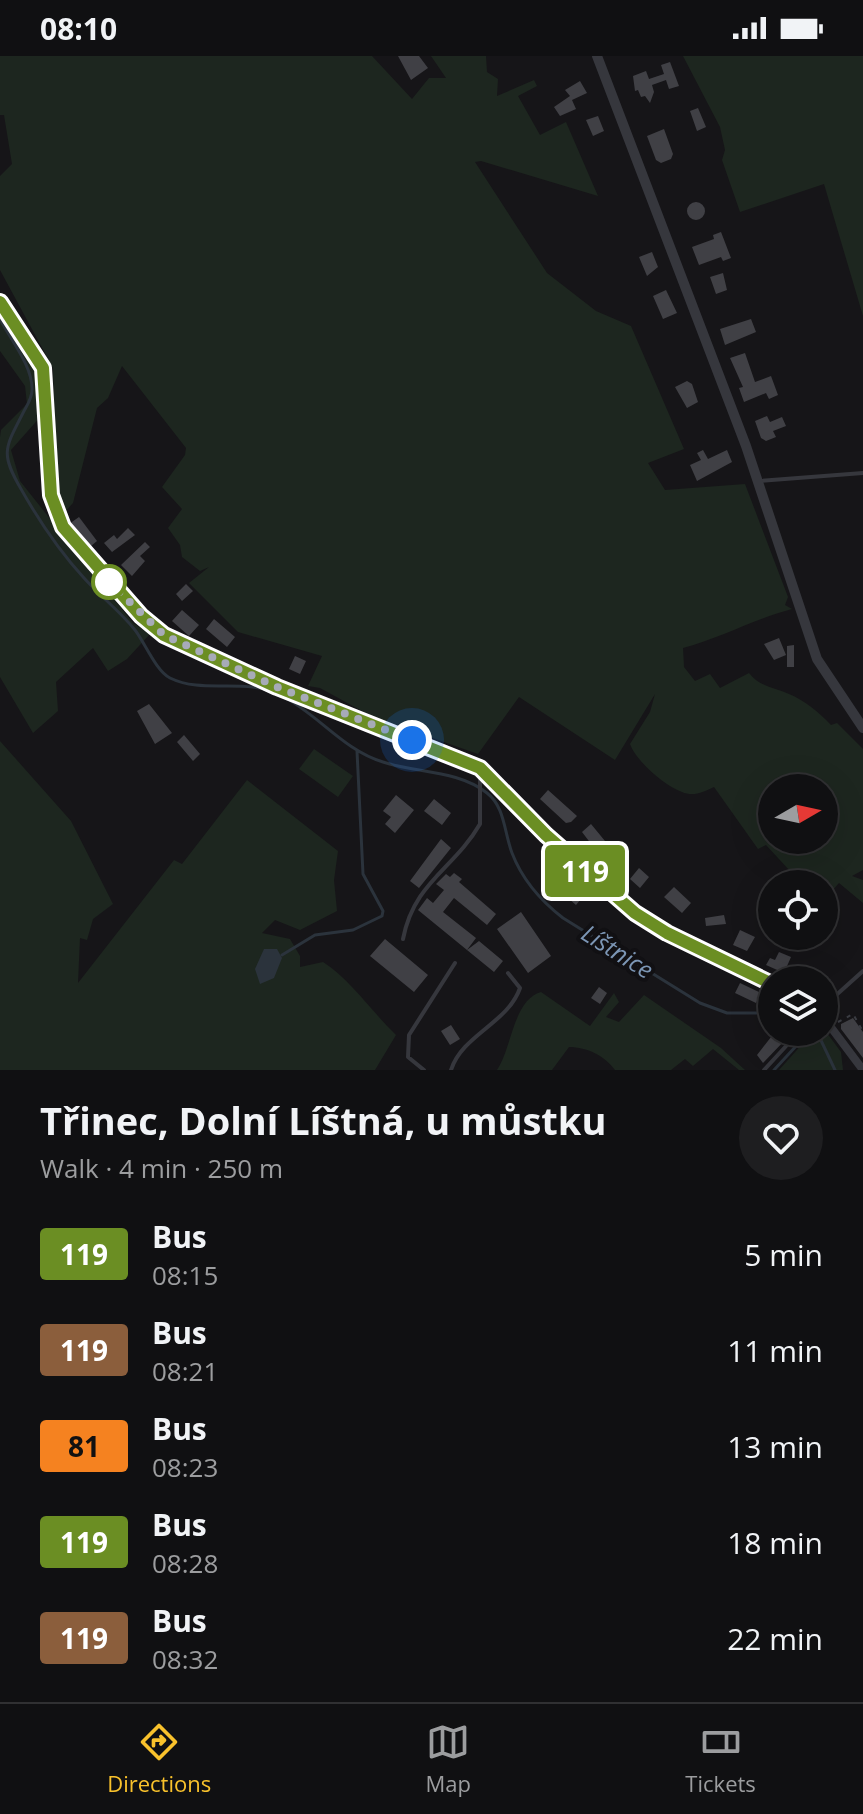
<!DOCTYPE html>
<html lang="en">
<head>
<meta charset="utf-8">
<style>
	body { margin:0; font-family:"Open Sans",sans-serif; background:#1e1e20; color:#f1f3f6; height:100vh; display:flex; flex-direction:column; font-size:30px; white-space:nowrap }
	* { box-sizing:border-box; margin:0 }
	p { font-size:26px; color:#9c9d9f }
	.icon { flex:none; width:44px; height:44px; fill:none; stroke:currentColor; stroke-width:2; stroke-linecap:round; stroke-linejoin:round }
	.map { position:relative; height:1014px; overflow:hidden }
	.drawer { display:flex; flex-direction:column; background:#101012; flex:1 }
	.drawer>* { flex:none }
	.badge { padding:0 16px; border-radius:6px; font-size:28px; line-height:52px }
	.needle { width:52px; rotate:81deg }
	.tools { position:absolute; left:758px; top:718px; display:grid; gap:16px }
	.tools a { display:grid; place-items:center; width:80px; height:80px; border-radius:50%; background:#101012; box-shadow:0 8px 32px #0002,0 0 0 2px #303032; font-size:40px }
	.you { position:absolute; width:40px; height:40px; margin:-20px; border:6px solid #fff; border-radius:50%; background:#1a73e8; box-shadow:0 0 0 12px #1a73e833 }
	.map>.badge { position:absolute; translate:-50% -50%; box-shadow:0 0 0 4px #fff }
	.round { display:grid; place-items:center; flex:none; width:84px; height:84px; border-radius:42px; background:#1e1e20 }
	.head { display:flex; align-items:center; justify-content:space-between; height:136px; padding:0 40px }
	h1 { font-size:38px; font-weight:700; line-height:60px }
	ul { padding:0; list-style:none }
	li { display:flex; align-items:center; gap:24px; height:96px; padding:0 40px }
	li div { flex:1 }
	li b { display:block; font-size:30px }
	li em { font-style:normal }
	li .badge { min-width:88px; font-weight:700; text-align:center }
	.status { display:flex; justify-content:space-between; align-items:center; height:56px; padding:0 40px; background:#101012; direction:ltr }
	.status svg { height:22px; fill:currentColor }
	.tab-bar { display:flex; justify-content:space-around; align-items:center; height:112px; border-top:2px solid #303032; background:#101012; font-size:22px; color:#9c9d9f }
	.tab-bar a { display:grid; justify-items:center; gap:4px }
	.tab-bar .selected { color:#f9c22c }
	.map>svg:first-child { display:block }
</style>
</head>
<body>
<div class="status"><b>08:10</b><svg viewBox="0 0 49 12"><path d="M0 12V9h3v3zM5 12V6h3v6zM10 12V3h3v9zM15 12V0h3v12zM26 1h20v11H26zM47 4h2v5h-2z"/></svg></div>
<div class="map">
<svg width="863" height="1014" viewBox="0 0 863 1014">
	<rect width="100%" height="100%" fill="#161518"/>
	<!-- green -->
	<path fill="#1d261f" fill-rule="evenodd" d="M0,0H372L412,43L429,22H446L431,0H486L487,16L498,23L497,40L534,24L537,30L518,40L540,79L566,66L598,140L481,105L475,106L547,217L596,255L631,270L684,393L648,407L665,434L745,428L788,541L785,549L792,553C754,563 721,582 683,592L684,611L695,625L710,618L720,632L749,617C760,631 773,631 789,638C804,644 820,657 831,669L837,667L863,693V814L852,820L863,824V847L839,827L824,844V828H802L766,789L758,793L714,731C704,736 693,741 682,736C665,730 636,705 630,688L650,656L655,638L615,704L519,641L478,698L373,661L320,632L308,630L322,600L238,576L189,527L209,511L200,515L182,501L180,489L168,472L182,453L162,431L185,399L186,392L122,310L108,342L97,352L73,447L63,458L56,420L53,312L0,214V120L12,108L4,59H0ZM824,732V784H772V732Z
		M683,0H863V260L824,128L740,156L722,104L725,94L720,71Z
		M0,253C28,295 41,307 42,359L11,394L20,425L133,567L150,578L127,603L108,615L93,592L56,626L58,655L33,677L0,621V381L1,374L27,348L25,330L0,295Z
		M0,685L71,765L113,848L93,863L87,884L80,882L78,927L174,804L182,808L247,724L338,795L334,824L337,855L300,874L275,864L262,877L290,883L300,900V911L323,906C351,924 371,955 396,979L375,1014H0Z
		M314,693L353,720L338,741L299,713Z
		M541,936L590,970L614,937L619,946L606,961L619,966L644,939L721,992L745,1014H739L713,993L693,1010L685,1003L671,1014H615C605,1000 587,991 569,991L552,1014H497C512,992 513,944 541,936Z
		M824,973L841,996L843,1014H779L813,976H824Z"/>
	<!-- water -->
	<path fill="#2b333c" d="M264,893H277L282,902L274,922L260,928L255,913Z"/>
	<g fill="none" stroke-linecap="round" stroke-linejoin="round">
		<!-- stream -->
		<path stroke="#2b333c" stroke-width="3" d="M0,263C11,284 33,311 32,334C32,343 27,349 23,357C5,392 0,397 21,433C38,463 61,497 84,522C100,540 120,555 135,574C145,587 156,615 170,622C205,639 245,620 282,640C318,658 343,694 383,706C416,717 458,714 487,737C505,751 504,776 512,797C522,823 541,845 563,862L700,947L727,957H772
			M282,899L315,879L353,874L382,860L383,855L363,818L357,695
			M817,976L835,1014
			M774,1014L809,976"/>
	</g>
	<!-- building -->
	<path fill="#404045" d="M398,0H419L428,12L411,24Z
		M670,6L679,30L669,33L666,24L652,29L654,36L650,47L645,40L641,41L638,34L635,35L633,20L646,15L649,23L664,18L661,9Z
		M580,25L587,37L572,44L576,53L560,60L554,51L570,40L565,34Z
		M698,52L706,71L697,75L690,55Z
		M598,60L604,75L593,80L586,64Z
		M664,73L673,98L671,103L661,107L656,104L647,80Z
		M687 155a9 9 0 1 1 18 0a9 9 0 1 1-18 0Z
		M721,176L731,202L723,205L721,201L699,209L692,191L714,183L713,179Z
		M652,196L658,211L647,220L639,201Z
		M723,217L727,234L716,238L710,221Z
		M666,234L677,257L663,263L653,240Z
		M751,263L756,276L725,289L720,273Z
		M745,297L755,326L771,320L778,339L769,343L766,337L744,346L739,332L743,331L730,302Z
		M687,325L692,328L698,346L687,352L675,331Z
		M767,360L770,366L782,361L786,370L773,375L776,381L766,385L761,382L755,365Z
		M703,394L708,403L727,394L732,406L697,425L690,409L701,404L697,397Z
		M79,461L97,485L91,490L69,468Z
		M128,472L135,479L112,496L104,487L114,479L117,483Z
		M145,486L150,491L140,500L145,505L132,520L121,509Z
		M186,528L193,535L182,545L176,538Z
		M182,554L199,569L189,580L172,565Z
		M214,563L235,581L227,591L206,573Z
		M779,582L786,599L774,604L764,588Z
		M794,589V611H787V590Z
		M295,600L306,605L300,618L289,613Z
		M149,648L172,677L155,688L137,655Z
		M184,679L200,698L193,705L177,686Z
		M548,734L577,760L571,766L566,767L540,743Z
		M396,739L414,754L395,777L385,768L391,761L383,755Z
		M434,743L451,757L442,769L424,755Z
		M591,768L605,785L595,793L582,776Z
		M441,783L451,792L419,832L410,825Z
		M617,791L628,801L619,811L607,803Z
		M639,812L649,821L640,832L630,823Z
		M454,817L462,823L459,826L496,858L487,869L454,842L443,856L476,882L467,894L418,854L427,842L433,847L444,834L436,828L446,818L450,821Z
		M567,826L581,843L576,849L560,835Z
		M674,831L691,847L682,857L664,841Z
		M521,856L551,900L528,917L497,873Z
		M724,859L726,868L706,870L705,862Z
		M740,874L755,881L747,895L733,889Z
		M385,883L428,919L414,936L370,900Z
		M479,885L503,905L494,916L467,894Z
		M779,896L791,901L784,917L766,909L770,902L775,904Z
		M806,913L814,918L816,915L831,924H799Z
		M740,927L761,937L756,947L735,937Z
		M599,931L607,937L600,948L591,942Z
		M853,962L863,976V1002L841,973V968Z
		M451,969L460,983L450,989L441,975Z
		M775,976L786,983L763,1007L757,999Z"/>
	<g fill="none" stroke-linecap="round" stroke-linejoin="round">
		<!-- path -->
		<path stroke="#3c3e44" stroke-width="2" stroke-dasharray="4 6" stroke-linecap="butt" d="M838,966L853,958L862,974"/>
		<!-- service -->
		<path stroke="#36373d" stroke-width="4" d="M760,425L863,417
			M403,883C414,826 454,813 480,768V712
			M824,950L863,915
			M424,1014L408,1001L409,979L455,907
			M451,1014C462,979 508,967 520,932L508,917
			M764,1014L799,976"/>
		<!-- minor -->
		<path stroke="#36373d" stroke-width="8" d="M0,246L43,312L51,439L63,471L141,560L164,579L277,631L480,712L546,779L635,857L667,877L772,928
			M824,962L863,1014"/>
		<!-- tertiary -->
		<path stroke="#36373d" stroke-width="10" d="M597,0L746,390L817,603L863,672"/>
	</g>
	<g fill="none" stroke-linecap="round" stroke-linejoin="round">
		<defs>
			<path id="line" d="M0,246L43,312L51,439L63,471L141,560L164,579L277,631L480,712L546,779L635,857L667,877L772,928"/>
		</defs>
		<!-- line casing -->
		<use href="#line" stroke="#fff" stroke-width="18"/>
		<!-- line -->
		<use href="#line" stroke="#6b8e23" stroke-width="12"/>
		<!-- walk -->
		<path stroke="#a7abb8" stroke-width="8" stroke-dasharray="0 14.4" d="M109,526L164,579L277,631L412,684"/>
	</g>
	<!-- markers -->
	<circle fill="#fff" stroke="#6b8e23" stroke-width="4" cx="109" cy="526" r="16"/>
	<g text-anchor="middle" stroke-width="8" stroke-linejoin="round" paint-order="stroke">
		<!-- water labels -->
		<g font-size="24" font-style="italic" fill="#7c96b5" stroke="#111013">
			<text transform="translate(617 896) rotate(32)" y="8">Líštnice</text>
		</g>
	</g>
</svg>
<div class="tools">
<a><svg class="needle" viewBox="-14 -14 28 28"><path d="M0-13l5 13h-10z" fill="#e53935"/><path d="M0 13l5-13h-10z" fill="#9c9d9f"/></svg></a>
<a><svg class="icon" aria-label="locate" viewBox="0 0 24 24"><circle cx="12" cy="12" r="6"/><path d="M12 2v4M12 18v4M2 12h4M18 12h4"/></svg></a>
<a><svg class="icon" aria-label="layers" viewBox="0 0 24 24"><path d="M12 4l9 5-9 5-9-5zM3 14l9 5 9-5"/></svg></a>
</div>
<div class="you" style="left:412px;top:684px"></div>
<b class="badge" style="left:585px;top:815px;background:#6b8e23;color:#fff">119</b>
</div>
<section class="drawer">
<div class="head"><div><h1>Třinec, Dolní Líštná, u můstku</h1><p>Walk · 4 min · 250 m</p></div><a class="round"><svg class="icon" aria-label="heart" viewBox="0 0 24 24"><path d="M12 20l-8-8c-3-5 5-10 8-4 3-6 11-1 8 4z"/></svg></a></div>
<ul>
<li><span class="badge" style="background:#6b8e23;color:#fff">119</span><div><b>Bus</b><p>08:15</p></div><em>5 min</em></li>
<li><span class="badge" style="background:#8b5e3c;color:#fff">119</span><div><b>Bus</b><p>08:21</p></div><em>11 min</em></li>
<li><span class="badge" style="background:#f58220;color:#111">81</span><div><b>Bus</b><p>08:23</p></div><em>13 min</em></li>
<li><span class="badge" style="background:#6b8e23;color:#fff">119</span><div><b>Bus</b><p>08:28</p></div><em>18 min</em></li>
<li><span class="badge" style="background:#8b5e3c;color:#fff">119</span><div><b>Bus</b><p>08:32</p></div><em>22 min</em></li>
</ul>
</section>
<nav class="tab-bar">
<a class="selected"><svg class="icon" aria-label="directions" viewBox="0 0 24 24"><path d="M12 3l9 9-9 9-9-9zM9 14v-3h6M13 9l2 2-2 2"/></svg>Directions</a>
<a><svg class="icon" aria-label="map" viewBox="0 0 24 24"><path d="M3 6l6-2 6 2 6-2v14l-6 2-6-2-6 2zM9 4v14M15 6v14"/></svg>Map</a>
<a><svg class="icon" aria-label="tickets" viewBox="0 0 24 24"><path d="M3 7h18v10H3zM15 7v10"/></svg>Tickets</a>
</nav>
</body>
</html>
